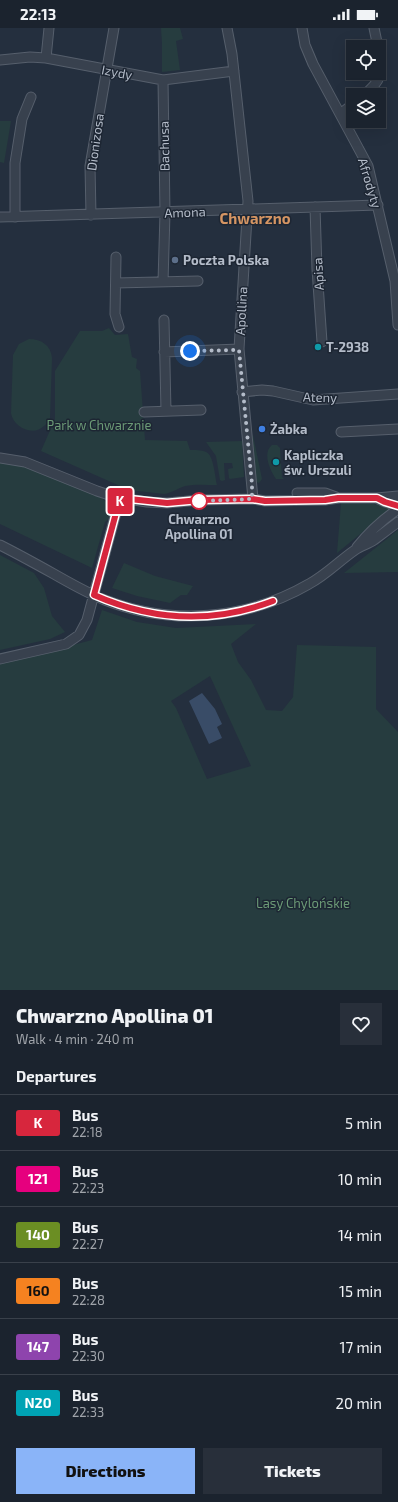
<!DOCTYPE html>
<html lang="en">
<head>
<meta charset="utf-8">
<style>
	body { margin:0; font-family:"Exo 2",sans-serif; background:#282f3a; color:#f1f3f6; height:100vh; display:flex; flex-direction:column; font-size:15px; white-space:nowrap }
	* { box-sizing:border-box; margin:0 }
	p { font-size:13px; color:#a0a4aa }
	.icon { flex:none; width:22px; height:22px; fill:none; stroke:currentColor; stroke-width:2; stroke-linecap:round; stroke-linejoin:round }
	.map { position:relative; height:962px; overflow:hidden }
	.details { display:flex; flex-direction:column; background:#1b232e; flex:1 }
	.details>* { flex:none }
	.badge { padding:0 8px; border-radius:3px; font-size:14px; line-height:26px }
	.buttons { position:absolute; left:346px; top:12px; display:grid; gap:8px }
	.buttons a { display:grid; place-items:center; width:40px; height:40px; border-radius:0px; background:#1b232e; box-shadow:0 4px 16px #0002,0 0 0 1px #39404a; font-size:20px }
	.you { position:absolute; width:20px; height:20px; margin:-10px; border:3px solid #fff; border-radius:50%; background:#1a73e8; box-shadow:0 0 0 6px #1a73e833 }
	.map>.badge { position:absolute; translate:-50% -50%; box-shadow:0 0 0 2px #fff }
	h2 { padding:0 16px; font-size:15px; line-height:36px }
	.round { display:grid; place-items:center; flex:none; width:42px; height:42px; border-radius:0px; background:#282f3a }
	.headline { display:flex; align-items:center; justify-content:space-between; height:68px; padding:0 16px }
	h1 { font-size:19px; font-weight:800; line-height:30px }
	.button { display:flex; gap:8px; margin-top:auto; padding:8px 16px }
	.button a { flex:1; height:46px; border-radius:0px; background:#8ab4f8; color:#111; font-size:16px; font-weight:800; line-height:46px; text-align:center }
	.button a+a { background:#282f3a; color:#f1f3f6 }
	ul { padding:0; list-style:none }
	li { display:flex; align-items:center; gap:12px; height:56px; padding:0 16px; border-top:1px solid #39404a }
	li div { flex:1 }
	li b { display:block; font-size:15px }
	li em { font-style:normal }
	li .badge { min-width:44px; font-weight:700; text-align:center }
	.status { display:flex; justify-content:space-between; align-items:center; height:28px; padding:0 20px; background:#1b232e; direction:ltr }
	.status svg { height:11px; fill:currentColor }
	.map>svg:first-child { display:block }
</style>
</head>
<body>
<div class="status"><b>22:13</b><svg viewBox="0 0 49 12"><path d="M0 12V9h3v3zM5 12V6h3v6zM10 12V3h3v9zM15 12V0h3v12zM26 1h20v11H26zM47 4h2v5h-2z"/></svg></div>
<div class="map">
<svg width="398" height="962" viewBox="0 0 398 962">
	<rect width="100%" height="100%" fill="#242f3e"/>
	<!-- green -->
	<path fill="#263c3f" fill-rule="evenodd" d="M161,0H180L183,11L176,13L180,42L162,44V16Z
		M0,93H11L4,135L0,134Z
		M109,300L115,307L128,306L132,329L137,331L136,340L140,343L145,412L187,413L190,422C195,422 202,422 206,424C214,427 215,450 217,457C207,457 195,456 185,458C178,460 172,465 164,466L129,462L41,423L55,391V343L80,303H102Z
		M29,311C41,311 51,317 52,330L50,390C48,393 47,396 44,398C33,409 13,399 11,385L13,327L19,316Z
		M253,407L262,451L259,455L254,453L250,409Z
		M242,413L244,449L230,451L229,450L228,441L233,440L232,435H224L225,452L222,453L220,452L216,428L206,414Z
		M272,417H277L280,420L282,449L284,451H276C270,442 262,425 272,417Z
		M0,434L28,438L101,469L111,479L110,490L105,494L92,540L0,496Z
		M341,475L374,476L392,480L337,525Z
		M398,502V544L344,545Z
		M0,527L34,545L44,560L52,588L65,604L50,611L0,622Z
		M124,535L155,548L193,558L187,567H181L170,575L137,568L112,560Z
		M102,582L137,594L176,600L256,596L231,616L238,634L251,652L266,682L282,683L293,669L297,617L376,619V681L398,704V962H0V636L92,612ZM210,648L251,738L207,751L176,680L171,673Z"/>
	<!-- water -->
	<path fill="#394c67" d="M202,665L215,681L222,696L217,699L222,710L209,716L189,673Z"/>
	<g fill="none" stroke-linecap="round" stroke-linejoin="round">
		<defs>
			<path id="minor" d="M227,0L232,26L248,173L239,321L253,471
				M302,0L305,17L313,36L368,138L395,253L398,297
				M374,0L378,19
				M46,30L49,0
				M0,32L30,29L46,30L163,52L234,43
				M163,52L165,185L163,254
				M364,67C381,53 383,46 379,24
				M340,86L353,76
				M315,179L317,241L322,314
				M91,187L90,138L114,0
				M0,189L378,177
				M15,189V135L22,91L31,69
				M116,229L115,286L119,299
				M116,255L198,253
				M164,292L166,383
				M164,324L239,321
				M242,364L262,362L273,363L313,372L398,366
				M144,384L201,382
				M341,404L398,401
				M0,430L25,434L97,463L115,469L147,474L167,475L200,472L253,471L265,473L325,472L339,470H377L398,468
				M297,465H325L336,469
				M378,471L385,474L398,478
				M0,517C18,526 36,536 54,546C70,555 87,565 105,572C171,598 247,592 309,556C326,547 339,533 355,522C361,518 368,516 374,512C382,506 390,500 398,494
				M357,519C369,504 382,492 398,481
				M0,631L66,616L79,607L87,592L120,470"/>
		</defs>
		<!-- minor casing -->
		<use href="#minor" stroke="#565f6c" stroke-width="11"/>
		<!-- minor -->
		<use href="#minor" stroke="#38414e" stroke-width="9"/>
	</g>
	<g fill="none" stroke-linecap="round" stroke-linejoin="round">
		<defs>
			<path id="line" d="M273,573C213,596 153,593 94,567L120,470L167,475L200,472L252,471L265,473L325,472L338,470H377L385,474L398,478"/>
		</defs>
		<!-- line casing -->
		<use href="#line" stroke="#fff" stroke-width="9"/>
		<!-- line -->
		<use href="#line" stroke="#d7263d" stroke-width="6"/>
		<!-- walk -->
		<path stroke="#b4bcc9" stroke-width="4" stroke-dasharray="0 7.2" d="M190,323L239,322L252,456V471L199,473"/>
	</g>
	<!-- markers -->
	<circle fill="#5c6f8a" stroke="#1d2633" stroke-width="1.5" cx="175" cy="232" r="4"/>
	<g fill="#0f9aa8" stroke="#1d2633" stroke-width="1.5">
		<circle cx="318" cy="319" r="4"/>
		<circle cx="276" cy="434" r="4"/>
	</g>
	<circle fill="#3f7fe0" stroke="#1d2633" stroke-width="1.5" cx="262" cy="401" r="4"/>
	<circle fill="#fff" stroke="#d7263d" stroke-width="2" cx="199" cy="473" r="8"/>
	<g text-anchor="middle" stroke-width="3" stroke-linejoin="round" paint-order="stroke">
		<!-- street labels -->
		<g font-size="13" fill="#b4bcc9" stroke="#1d2633">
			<text transform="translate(117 44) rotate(11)" y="5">Izydy</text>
			<text transform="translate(95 114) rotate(-82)" y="5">Dionizosa</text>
			<text transform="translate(164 118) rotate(-91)" y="5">Bachusa</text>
			<text transform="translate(370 155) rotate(73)" y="5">Afrodyty</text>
			<text transform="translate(185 184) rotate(-2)" y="5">Amona</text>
			<text transform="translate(318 246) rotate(-93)" y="5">Apisa</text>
			<text transform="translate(241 283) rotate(-87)" y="5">Apollina</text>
			<text transform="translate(320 369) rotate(2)" y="5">Ateny</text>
		</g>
		<!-- poi labels -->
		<g font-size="13" font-weight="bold" fill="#b4bcc9" stroke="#1d2633" text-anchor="start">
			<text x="183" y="237">Poczta Polska</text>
			<text x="326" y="324">T-2938</text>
			<text x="270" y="406">Żabka</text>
			<text x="284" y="432">Kapliczka<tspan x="284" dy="15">św. Urszuli</tspan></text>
		</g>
		<!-- park labels -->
		<g font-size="13" fill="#6b9a76" stroke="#1d2633">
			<text x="99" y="402">Park w Chwarznie</text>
			<text x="303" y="880">Lasy Chylońskie</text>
		</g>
		<!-- stop labels -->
		<g font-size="13" font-weight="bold" fill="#b4bcc9" stroke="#1d2633">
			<text x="199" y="496">Chwarzno<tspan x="199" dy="15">Apollina 01</tspan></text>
		</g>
		<!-- quarter labels -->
		<g font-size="15" font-weight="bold" fill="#d59563" stroke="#1d2633">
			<text x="255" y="196">Chwarzno</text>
		</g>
	</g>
</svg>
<div class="buttons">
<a><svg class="icon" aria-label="locate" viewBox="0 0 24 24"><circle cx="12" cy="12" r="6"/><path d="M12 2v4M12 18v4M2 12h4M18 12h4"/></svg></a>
<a><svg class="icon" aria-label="layers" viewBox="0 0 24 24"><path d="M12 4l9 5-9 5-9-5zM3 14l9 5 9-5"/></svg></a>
</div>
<div class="you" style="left:190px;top:323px"></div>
<b class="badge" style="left:120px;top:473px;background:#d7263d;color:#fff">K</b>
</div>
<section class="details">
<div class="headline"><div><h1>Chwarzno Apollina 01</h1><p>Walk · 4 min · 240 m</p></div><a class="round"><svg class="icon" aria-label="heart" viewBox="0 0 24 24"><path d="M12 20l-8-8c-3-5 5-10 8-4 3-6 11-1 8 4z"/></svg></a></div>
<h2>Departures</h2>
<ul>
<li><span class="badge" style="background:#d7263d;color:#fff">K</span><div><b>Bus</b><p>22:18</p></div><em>5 min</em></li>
<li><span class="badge" style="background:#e6007e;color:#fff">121</span><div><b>Bus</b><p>22:23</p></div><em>10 min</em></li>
<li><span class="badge" style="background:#6b8e23;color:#fff">140</span><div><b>Bus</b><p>22:27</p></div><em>14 min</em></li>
<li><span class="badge" style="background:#f58220;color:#111">160</span><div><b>Bus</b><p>22:28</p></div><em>15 min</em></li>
<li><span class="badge" style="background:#8e44ad;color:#fff">147</span><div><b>Bus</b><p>22:30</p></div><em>17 min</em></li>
<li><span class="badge" style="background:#00a3b4;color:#fff">N20</span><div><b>Bus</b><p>22:33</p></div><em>20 min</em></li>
</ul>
<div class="button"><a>Directions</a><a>Tickets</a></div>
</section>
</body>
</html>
